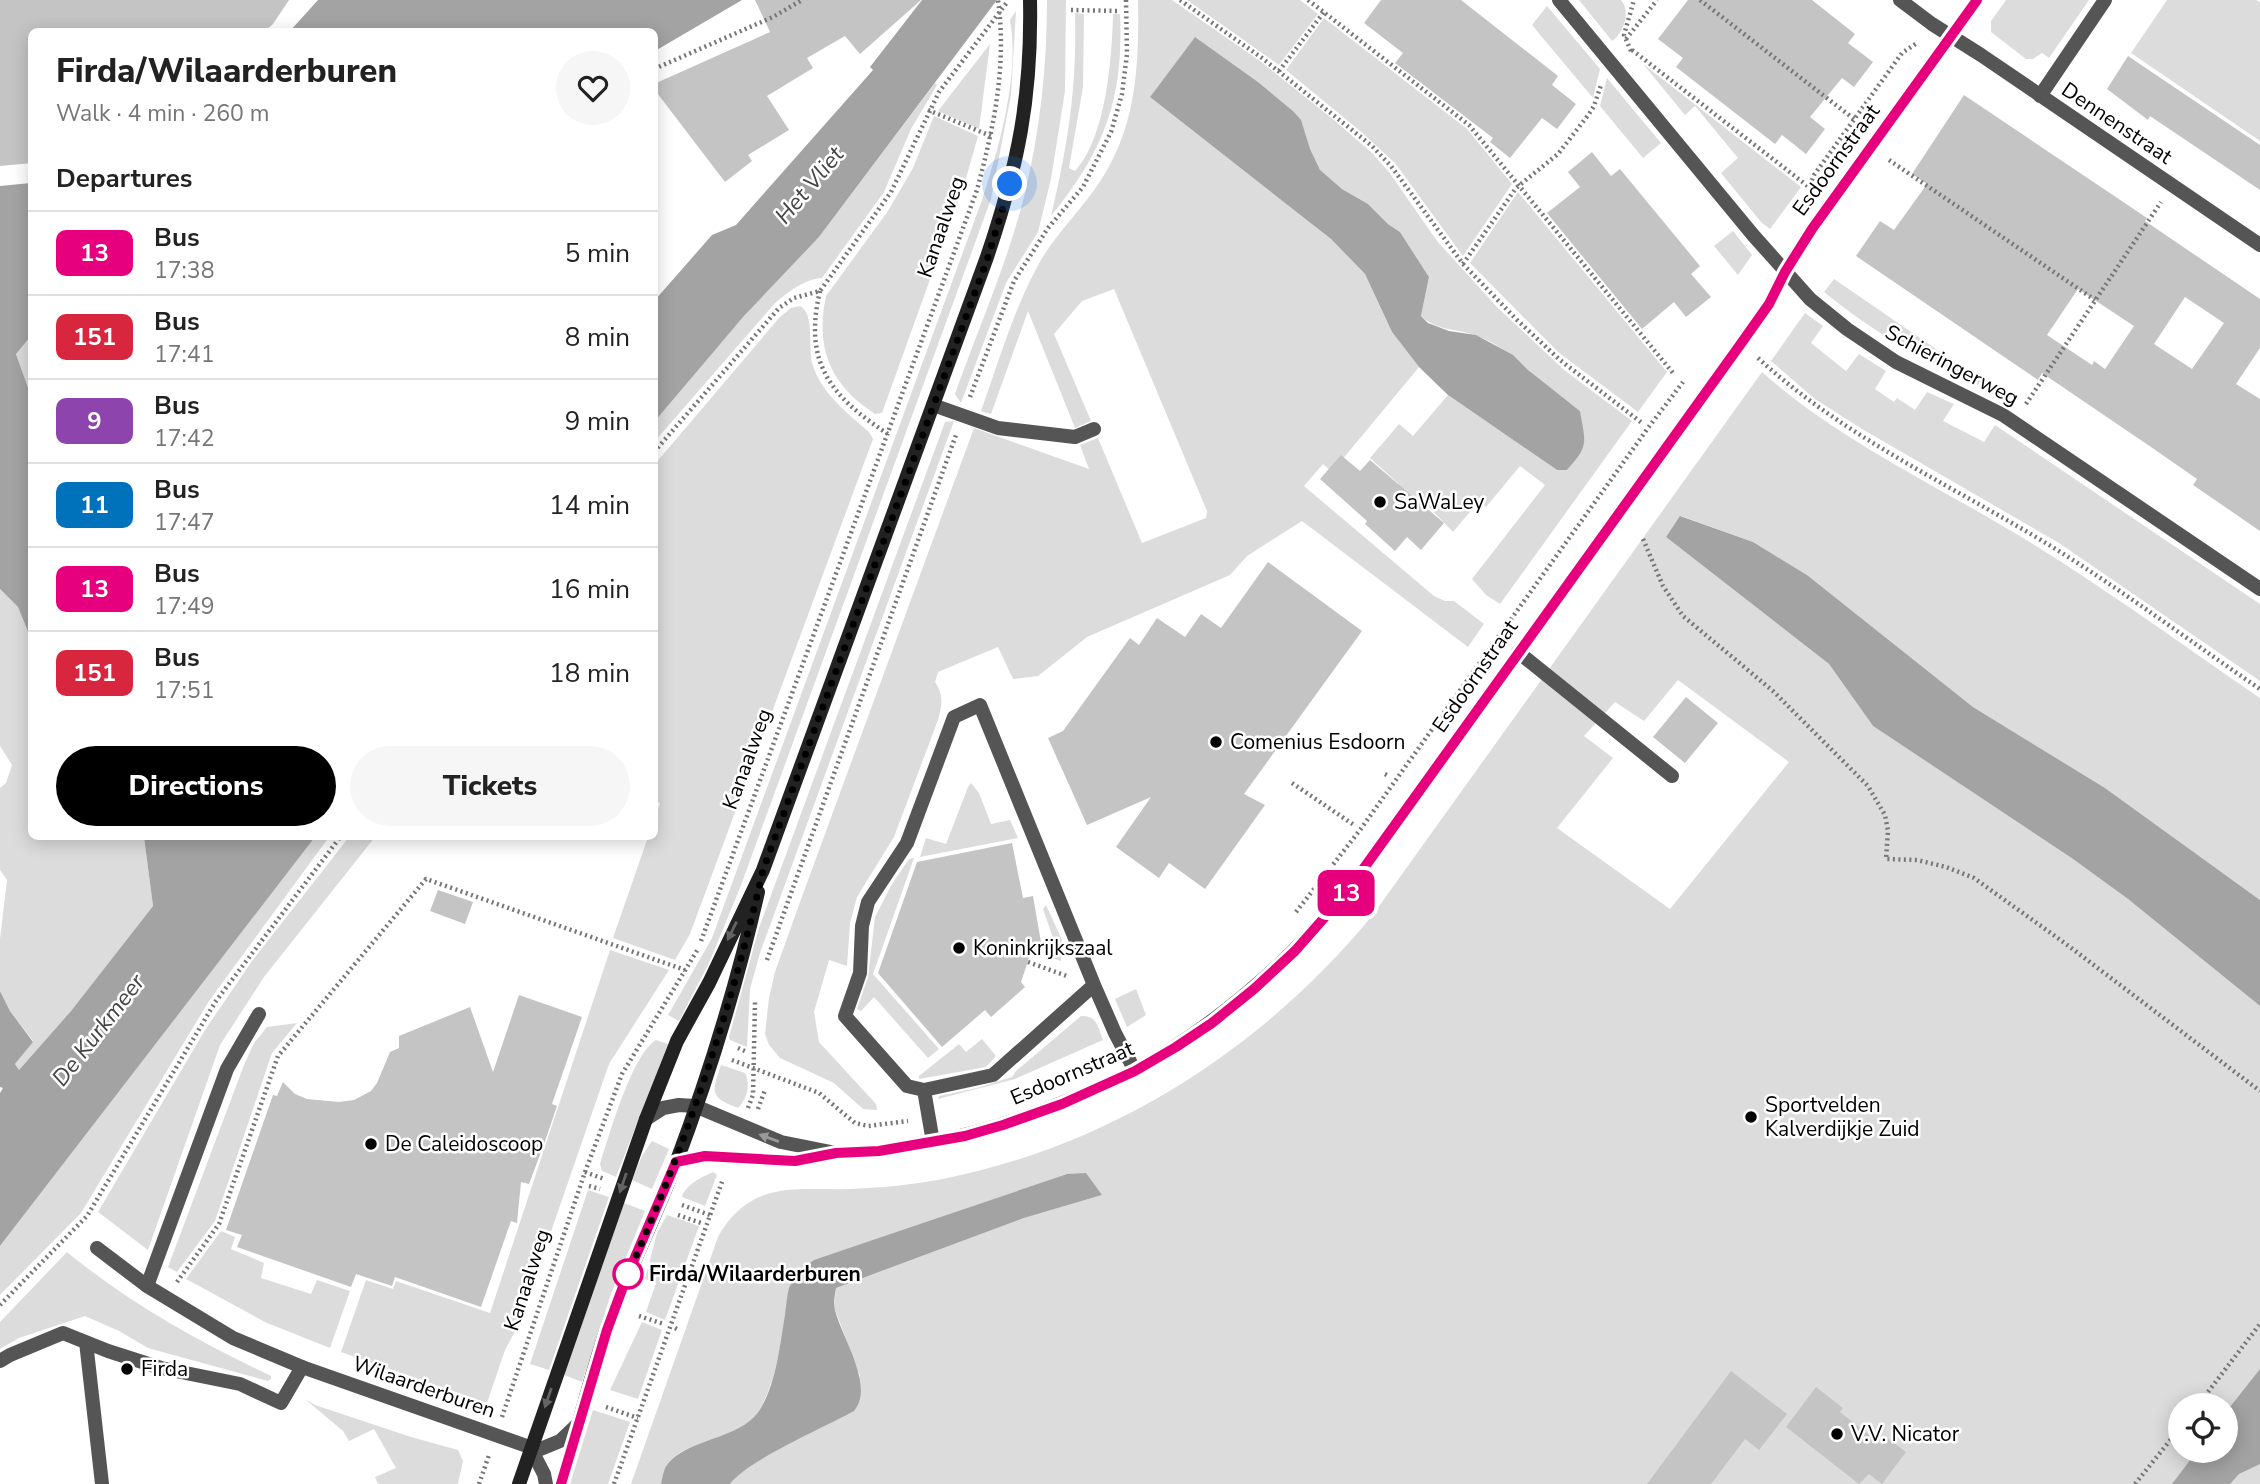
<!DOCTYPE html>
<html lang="en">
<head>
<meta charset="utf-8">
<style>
	body { margin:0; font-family:"Nunito Sans",sans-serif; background:#f6f6f6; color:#222; height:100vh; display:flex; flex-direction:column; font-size:26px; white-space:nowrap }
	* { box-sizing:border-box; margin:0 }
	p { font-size:23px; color:#767676 }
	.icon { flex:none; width:38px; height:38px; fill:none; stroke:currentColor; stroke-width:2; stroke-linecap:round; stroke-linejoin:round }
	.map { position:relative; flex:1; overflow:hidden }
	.sheet { position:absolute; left:28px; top:28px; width:630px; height:812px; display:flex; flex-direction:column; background:#fff; border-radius:10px; box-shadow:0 4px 18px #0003 }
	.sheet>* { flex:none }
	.badge { padding:0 14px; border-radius:10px; font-size:24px; line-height:46px }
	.controls { position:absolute; left:2168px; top:1393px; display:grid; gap:14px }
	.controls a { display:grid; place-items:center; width:70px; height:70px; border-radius:50%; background:#fff; box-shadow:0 4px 18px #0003; font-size:35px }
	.you { position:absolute; width:35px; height:35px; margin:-18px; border:5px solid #fff; border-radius:50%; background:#1a73e8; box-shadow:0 0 0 10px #1a73e833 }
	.map>.badge { position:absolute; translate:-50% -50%; box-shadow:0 0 0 4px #fff }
	h2 { padding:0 28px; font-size:26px; line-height:63px }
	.round { display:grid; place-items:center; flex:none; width:74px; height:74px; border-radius:37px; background:#f6f6f6 }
	.summary { display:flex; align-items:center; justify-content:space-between; height:119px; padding:0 28px }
	h1 { font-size:33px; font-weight:800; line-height:52px }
	.button { display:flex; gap:14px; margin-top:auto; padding:14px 28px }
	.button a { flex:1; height:80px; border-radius:42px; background:#000; color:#fff; font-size:28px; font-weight:800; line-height:80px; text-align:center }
	.button a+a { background:#f6f6f6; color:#222 }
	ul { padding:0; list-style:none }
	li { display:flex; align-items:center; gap:21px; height:84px; padding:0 28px; border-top:2px solid #e0e0e0 }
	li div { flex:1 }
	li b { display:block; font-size:26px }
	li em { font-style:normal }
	li .badge { min-width:77px; font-weight:700; text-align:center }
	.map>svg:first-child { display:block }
</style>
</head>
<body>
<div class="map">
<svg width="2260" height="1484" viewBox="0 0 2260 1484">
	<rect width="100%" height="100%" fill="#fff"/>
	<!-- green -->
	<path fill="#dcdcdc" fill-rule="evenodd" d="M1047,0H1066L1065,91L1051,179L1038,232L1006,283L961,403L955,394C978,329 1007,264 1024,197C1040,132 1047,67 1047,0Z
		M1138,0H1172L1260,61L1334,120L1372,153L1389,172L1437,241L1496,306L1563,369L1632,421L1500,604L1486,595L1472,579L1545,485L1520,466L1486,507L1479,501L1453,532L1428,506L1425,509L1398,486L1399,484L1370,458L1399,424L1413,436L1448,395L1557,470H1567L1580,411C1563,397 1544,384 1528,370C1512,356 1497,343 1477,336C1458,328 1438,332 1421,316L1429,277L1400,232L1388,224L1368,204L1342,189L1319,170L1293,111L1258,82L1195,37L1150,97L1331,239L1365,274L1392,332L1419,367L1332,472L1323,464L1304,486L1434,596L1445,601H1454L1484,624L1468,647L1302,521L1247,556L1230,575L1087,637L1038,676L1013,679L998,647L938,672L935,682C944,695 942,705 938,720L894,837L857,897L850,923L847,966L829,960L814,1012L819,1042L876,1104L877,1110L863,1109L834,1083L780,1058L769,1045L765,1034L769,998L775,972L800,902L974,428L1089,469L1080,445L1098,438L1142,543L1206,518L1207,511L1114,289L1082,301L1054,334L1091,421L1075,428L1028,311L991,414L981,411C998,364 1012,315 1035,271C1051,238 1081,211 1101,180C1137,125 1139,63 1138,0Z
		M1187,0H1300L1318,14L1279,65Z
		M1579,0H1621C1631,11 1624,33 1612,41Z
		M2006,0H2089L2049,58L2042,53L2033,59H2026L1991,32V21Z
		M2167,0H2256L2260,2V141L2131,53Z
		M1547,6L1600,69L1593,98L1532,25Z
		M1016,11L1011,95L991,199L740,888L709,963L679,1021L668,1015L712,938L982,200C999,148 1020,74 1010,20Z
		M1075,13L1084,14L1083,87L1069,168L1075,171C1106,138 1112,58 1113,14H1120C1124,99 1104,151 1051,216C1068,144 1077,88 1075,13Z
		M1324,18L1467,129L1512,184L1463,256L1395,163L1359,130L1286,70Z
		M990,44L979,129L938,111Z
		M1643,64L1801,187L1770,229L1761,222L1721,173L1738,158L1695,106L1685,115Z
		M1607,78L1661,143L1643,158L1600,106Z
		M935,83L937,85L911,129L884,192L822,278C804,279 789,292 775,303L655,441V421L744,316L819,237Z
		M934,116L978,136L965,182L882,413L875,414C830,385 815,348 826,296L888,211L913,168Z
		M1518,192L1667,372L1638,412L1558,352L1470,263Z
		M1733,231L1752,255L1738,275L1714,246Z
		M1834,279L1981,380L1978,385C1921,359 1873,332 1824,292Z
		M800,306C815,314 808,347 812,363C821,393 846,412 869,432L873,439L690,934L675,960L613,938L648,837L654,836L655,818L660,803L654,801L655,464L779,318L791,308Z
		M1805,313L1823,326L1811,343L1846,371L1859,354L1886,371L1875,389L1894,402L1897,398L1915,410L1927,392L1954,404L1943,421L1984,442L1995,425L2260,604V681L2059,543L1862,429L1815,399L1771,361Z
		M31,336V396L16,354Z
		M1762,372C1836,438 1928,481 2013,532C2098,583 2178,642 2260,698V900L2105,788L1973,707L1807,575L1753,542L1681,516L1666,537L1829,664L1873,726L2073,859L2128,899L2260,1006V1484H730L737,1475L755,1463L860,1376L834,1307L836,1288L1024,1218L1102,1195L1067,1174L942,1217L790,1287C784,1322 777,1391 754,1417C732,1441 680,1440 665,1468C663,1473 662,1479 661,1484H631L718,1237C728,1218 743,1203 764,1195C789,1186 822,1190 848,1189C880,1188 911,1185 943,1179C1113,1145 1262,1049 1372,916ZM1678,680L1789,762L1670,909L1557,828L1613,758L1584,736L1615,702L1644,721ZM2180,1405H2226V1451H2180Z
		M954,421L760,953L750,989L747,1047L730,1040L729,1037L759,928L945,422Z
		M0,589L18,607L31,639L32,836L144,837L153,906L71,1011L19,1070L15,1064L33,1041L10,1011L0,991V939L7,880L0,870V788L6,783L12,765L0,746Z
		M971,783L979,793L991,824L1010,820L1018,838L920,857L926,838L946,844L968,787Z
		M315,837H329L209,1001L81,1213L0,1295V1246Z
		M349,837H375L264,977L220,1045L148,1250L98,1212L205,1030L252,961Z
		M914,858L873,974L939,1049L928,1058L874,997L861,1011L857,1009L868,977L875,917L892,884L909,859Z
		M1046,905L1062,940L1061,961L1052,958L1053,938L1043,909Z
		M610,950L669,970L609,1064L519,1324L505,1350L487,1403L341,1352L366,1280L393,1289L396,1281L490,1313Z
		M1136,989L1146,1015L1127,1027L1115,999Z
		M1081,1016C1097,1015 1098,1027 1103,1040L1015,1079L938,1099L939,1096L977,1088L1012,1077L1016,1071Z
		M297,1023L272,1053L215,1221L177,1272L168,1267L244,1065L254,1043L267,1027Z
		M982,1039L996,1056L986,1067L919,1079V1076L959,1044L966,1052Z
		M656,1040L668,1044L616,1177L602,1171L600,1164C609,1136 632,1054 656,1040Z
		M721,1065L745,1073C751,1084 747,1099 738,1108C709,1097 712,1092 721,1065Z
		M652,1141L669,1149L652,1189L632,1180L642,1156Z
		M713,1172L717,1175L705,1206L682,1197C685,1185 702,1177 713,1172Z
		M588,1190L609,1197L549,1370L530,1364Z
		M624,1203L645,1211L611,1294L582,1382L564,1375Z
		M667,1215L699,1226L665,1320L646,1312L656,1283L645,1279L657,1233Z
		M221,1231L235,1237L231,1249L264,1263L261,1278L311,1294L317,1280L350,1291L330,1348L267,1323L186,1279Z
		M67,1252C129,1303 199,1342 271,1376V1379L268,1381L148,1348L119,1331L85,1316L19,1338L0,1349V1322Z
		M642,1322L662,1330L638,1399L610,1390Z
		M305,1399L315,1405L411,1437L458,1450L463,1461L458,1484H378L375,1477L396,1468L374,1429L349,1441L343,1431Z
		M593,1410L630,1422L608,1484H570Z"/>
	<!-- water -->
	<path fill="#a3a3a3" d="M318,0H742L655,51L654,32L290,31Z
		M922,0H997L819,237L744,316L655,421V300L712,235L736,225L873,70L870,67Z
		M1195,37L1258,82L1293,111L1301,120L1310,149L1320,170L1342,189L1368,204L1388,224L1400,232L1429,277L1421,316L1428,323L1449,331L1476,335L1513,355L1528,370L1580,411C1585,442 1590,445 1567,470H1557L1448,395L1419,367L1392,332L1365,274L1331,239L1150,97Z
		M31,183V336L16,354L31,396V639L18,607L0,589V186Z
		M1680,516L1753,542L1807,575L1973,707L2105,788L2260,900V1006L2128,899L2073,859L1873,726L1829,664L1666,537Z
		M144,837H315L0,1246V1093L3,1088L0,1087V991L10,1011L33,1042L15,1064L19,1070L71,1011L153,906Z
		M1086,1173L1102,1195L1024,1218L836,1288C835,1295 833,1303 835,1310C842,1338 875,1386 854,1411C825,1427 746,1461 730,1484H661C662,1479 663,1473 665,1468C680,1441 732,1440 754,1417C775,1395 780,1344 785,1315C786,1306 787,1296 789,1288C794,1276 804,1267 814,1260L1067,1174Z
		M2260,1369V1464L2239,1474L2230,1484H2172L2197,1451H2226V1412Z"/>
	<!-- building -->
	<path fill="#c4c4c4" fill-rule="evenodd" d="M0,0H289L273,24L264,32H32V163L0,166Z
		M755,0H921L860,54L845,36L807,58L813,68L767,96L789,130L748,155L752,161L725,182L654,89V84L770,32Z
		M1381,0H1461L1558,76L1552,85L1576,104L1557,129L1542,118L1510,158L1490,142L1493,138L1395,63L1403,53L1364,23Z
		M1688,0H1812L1855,34L1848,43L1873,62L1854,87L1842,78L1810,117L1825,129L1806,154L1782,135L1775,144L1676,67L1683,58L1658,39Z
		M2128,56L2260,145V190L2150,116L2148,120L2107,89Z
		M1964,95L2147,218L2145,221L2260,299V348L2236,384L2260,399V531L2193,485L2197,479L2151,447L2042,373L2038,380L1856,256L1880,221L1894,230L1927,184L1912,174ZM2078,289L2134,326L2105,369L2094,361L2092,365L2047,335ZM2185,297L2224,323L2192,369L2154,344Z
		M1592,152L1611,176L1620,169L1700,266L1691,274L1711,297L1686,317L1674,302L1642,329L1547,213L1580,187L1568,172Z
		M1341,455L1360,471L1370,460L1444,523L1421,550L1407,537L1395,551L1365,524L1367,521L1320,479Z
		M1268,562L1362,631L1244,794L1265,805L1205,889L1169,863L1159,878L1116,847L1151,797L1087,825L1048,738L1063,731L1130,638L1139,645L1157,618L1185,637L1201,614L1221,628Z
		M1686,697L1718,723L1685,763L1653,737Z
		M1012,843L1023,898L1033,896L1041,942L1034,943L1021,982L1025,987L991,1017L985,1010L942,1047L878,973L917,862Z
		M438,890L473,902L465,924L430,911Z
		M519,995L582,1017L552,1104L557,1106L544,1144L529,1184L521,1182L517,1223L511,1221L481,1307L395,1277L392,1286L356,1274L351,1287L237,1247L242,1235L226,1230L273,1095L277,1096L283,1082L295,1094L307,1099L339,1102L354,1100L371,1091L377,1083L390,1052L399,1048V1036L470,1007L493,1072Z
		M1731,1371L1787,1414L1759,1450L1745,1439L1711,1484H1647Z
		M1816,1387L1843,1408L1840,1412L1882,1445L1887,1438L1906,1452L1882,1484L1869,1474L1859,1484L1786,1427Z"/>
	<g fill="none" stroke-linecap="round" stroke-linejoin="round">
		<!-- path -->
		<path stroke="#777" stroke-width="4.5" stroke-dasharray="2 3.5" stroke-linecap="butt" d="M1180,0L1262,58L1372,146L1391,166L1463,264L1516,319L1560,360L1642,423
			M1308,0L1469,125L1673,373
			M1700,0L1854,119
			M1071,10L1120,11
			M1626,39L1657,0
			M1632,50L1809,187L1814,175L1902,53L1917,43
			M1631,51L1624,35L1634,0
			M654,69L773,17L802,0
			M1279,71L1324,12
			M928,110L991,136
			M1889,160L2095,300
			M1463,264L1516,188L1558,154L1589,114L1594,106L1601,85
			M820,291C803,362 830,396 888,434
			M1758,358C1847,440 1960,489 2062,553C2130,596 2194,644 2260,689
			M970,397L1014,281L1048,228L1083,187L1111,132L1122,94L1127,54L1126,0
			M2026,404L2161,202
			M654,452L779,308L794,298L820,291L891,192L939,92L1008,1
			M1643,539L1663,586L1683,616L1773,691L1868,786L1885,815L1888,831L1886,859L1917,860L1946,867L1974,878L2066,944L2260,1091
			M1385,774L1389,776
			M1292,783L1354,825
			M1296,912L1360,830L1648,428L1683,382
			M701,941L977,190C994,126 1007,66 998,0
			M767,960L956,435
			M1028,962L1067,976
			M738,1048L747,1052
			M732,1060L819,1093L855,1123L868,1126L908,1121
			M748,1108L753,1095L755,1002
			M758,1109L765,1090
			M585,1172L604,1179
			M589,1186L600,1189
			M682,1205L710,1215
			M678,1215L701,1223
			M177,1282L219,1224L278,1056L426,879L685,970
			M0,1305L87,1216L216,1001L341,836
			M639,1316L664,1324
			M675,1328L679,1330
			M2198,1405L2260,1324
			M606,1407L638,1418
			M502,1417L585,1172L622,1074L698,949
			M479,1484L489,1455
			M614,1484L723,1179
			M2135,1484L2180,1428"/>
		<!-- service -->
		<path stroke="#555" stroke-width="14" d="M933,405L998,428L1075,437L1094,429
			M1518,652L1672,776
			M1094,985L1115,1033L1135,1071C1070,1101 1005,1128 933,1142L924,1090L993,1075Z
			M924,1090L907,1086L845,1016L860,973L862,926L868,902L907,843L954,717L980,705L1094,985
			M147,1286L227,1069L259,1014
			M86,1342L102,1484
			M0,1361L10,1355L63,1333L108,1351L161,1368L240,1384L281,1403L302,1367"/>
		<!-- minor -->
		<path stroke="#555" stroke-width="14" d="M1559,0L1753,235L1810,299L1847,329L1896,362L2003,415L2260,589
			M1900,0L1932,24L1981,55L2260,245
			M2040,96L2105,0
			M1135,1071C1217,1024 1286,966 1346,893L1769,304L1785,272L1812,229L1977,0
			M646,1119L663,1108L679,1105L695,1106L781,1142L836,1153L879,1151L933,1142
			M676,1162L705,1156L795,1161L830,1154
			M97,1248L147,1286L233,1338L302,1367L538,1450L560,1441L580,1422
			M531,1449L544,1474L546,1484"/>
		<!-- secondary -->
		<path stroke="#222" stroke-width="14" d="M519,1484L646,1119L677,1041L709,983L763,870L987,257C1018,166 1032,97 1030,0
			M561,1484C577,1432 590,1377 608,1325C629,1270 655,1218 676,1163C709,1075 737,984 758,892"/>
	</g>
	<!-- one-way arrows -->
	<defs><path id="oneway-solid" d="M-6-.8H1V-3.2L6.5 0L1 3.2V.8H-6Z" transform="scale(1.75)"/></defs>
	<g fill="#646464">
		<use href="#oneway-solid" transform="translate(732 931) rotate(116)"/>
		<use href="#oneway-solid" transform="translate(623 1183) rotate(109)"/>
		<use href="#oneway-solid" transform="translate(548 1398) rotate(109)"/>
	</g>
	<use fill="#999" href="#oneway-solid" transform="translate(769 1138) rotate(-160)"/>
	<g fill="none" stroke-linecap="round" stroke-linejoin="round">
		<defs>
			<path id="line" d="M561,1484L607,1330L627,1276L676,1162L705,1156L795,1161L836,1153L879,1151L965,1136L1003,1125L1062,1104L1135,1071L1176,1047L1212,1023L1254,989L1295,951L1346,893L1740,345L1769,304L1785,272L1812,229L1977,0"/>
		</defs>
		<!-- line casing -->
		<use href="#line" stroke="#fff" stroke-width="16"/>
		<!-- line -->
		<use href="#line" stroke="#e6007e" stroke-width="10"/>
		<!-- walk -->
		<path stroke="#000" stroke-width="7" stroke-dasharray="0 12.6" d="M628,1274L627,1276C686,1145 731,1011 763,870L988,257L1010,184"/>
	</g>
	<!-- markers -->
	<g fill="#000" stroke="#fff" stroke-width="2.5">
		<circle cx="1380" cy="502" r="7"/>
		<circle cx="1216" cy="742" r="7"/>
		<circle cx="959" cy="948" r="7"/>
		<circle cx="1751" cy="1117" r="7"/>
		<circle cx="371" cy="1144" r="7"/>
		<circle cx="127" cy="1369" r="7"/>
		<circle cx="1837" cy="1434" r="7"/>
	</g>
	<circle fill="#fff" stroke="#e6007e" stroke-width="3.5" cx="628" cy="1274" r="14"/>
	<g text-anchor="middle" stroke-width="5" stroke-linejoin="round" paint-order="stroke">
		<!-- street labels -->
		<g font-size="21" fill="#000" stroke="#fff">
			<text transform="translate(2117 123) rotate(34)" y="7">Dennenstraat</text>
			<text transform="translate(1836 160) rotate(-54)" y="7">Esdoornstraat</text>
			<text transform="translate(941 227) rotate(-71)" y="7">Kanaalweg</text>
			<text transform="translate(1952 365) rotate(28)" y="7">Schieringerweg</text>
			<text transform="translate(1475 676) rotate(-55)" y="7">Esdoornstraat</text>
			<text transform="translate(747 759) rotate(-70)" y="7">Kanaalweg</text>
			<text transform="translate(1072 1073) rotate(-23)" y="7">Esdoornstraat</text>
			<text transform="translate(527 1280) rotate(-72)" y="7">Kanaalweg</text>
			<text transform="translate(424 1387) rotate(19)" y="7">Wilaarderburen</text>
		</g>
		<!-- poi labels -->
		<g font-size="21" fill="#000" stroke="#fff" text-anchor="start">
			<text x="1394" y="509">SaWaLey</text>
			<text x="1230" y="749">Comenius Esdoorn</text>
			<text x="973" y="955">Koninkrijkszaal</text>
			<text x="1765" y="1112">Sportvelden<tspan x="1765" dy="24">Kalverdijkje Zuid</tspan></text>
			<text x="385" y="1151">De Caleidoscoop</text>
			<text x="141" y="1376">Firda</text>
			<text x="1851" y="1441">V.V. Nicator</text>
		</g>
		<!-- stop labels -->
		<g font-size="21" font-weight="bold" fill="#000" stroke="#fff" text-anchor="start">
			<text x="649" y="1281">Firda/Wilaarderburen</text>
		</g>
		<!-- water labels -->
		<g font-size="23" font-style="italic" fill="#444" stroke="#fff">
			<text transform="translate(809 185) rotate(-50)" y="8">Het Vliet</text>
			<text transform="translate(98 1030) rotate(-52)" y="8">De Kurkmeer</text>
		</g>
	</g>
</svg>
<div class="controls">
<a><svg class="icon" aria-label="locate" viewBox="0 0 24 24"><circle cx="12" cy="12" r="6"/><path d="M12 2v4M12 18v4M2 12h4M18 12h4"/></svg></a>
</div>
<div class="you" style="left:1010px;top:184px"></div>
<b class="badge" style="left:1346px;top:893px;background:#e6007e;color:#fff">13</b>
<section class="sheet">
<div class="summary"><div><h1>Firda/Wilaarderburen</h1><p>Walk · 4 min · 260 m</p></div><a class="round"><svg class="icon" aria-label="heart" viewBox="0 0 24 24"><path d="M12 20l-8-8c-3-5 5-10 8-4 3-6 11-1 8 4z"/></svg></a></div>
<h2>Departures</h2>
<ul>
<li><span class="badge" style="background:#e6007e;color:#fff">13</span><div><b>Bus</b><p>17:38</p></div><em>5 min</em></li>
<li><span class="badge" style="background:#d7263d;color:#fff">151</span><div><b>Bus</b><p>17:41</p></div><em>8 min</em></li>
<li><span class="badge" style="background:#8e44ad;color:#fff">9</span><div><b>Bus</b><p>17:42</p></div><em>9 min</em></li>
<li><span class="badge" style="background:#0072bc;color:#fff">11</span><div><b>Bus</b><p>17:47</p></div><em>14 min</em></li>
<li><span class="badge" style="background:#e6007e;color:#fff">13</span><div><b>Bus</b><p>17:49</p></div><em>16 min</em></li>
<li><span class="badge" style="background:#d7263d;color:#fff">151</span><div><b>Bus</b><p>17:51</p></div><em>18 min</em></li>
</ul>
<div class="button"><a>Directions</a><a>Tickets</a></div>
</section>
</div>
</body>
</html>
